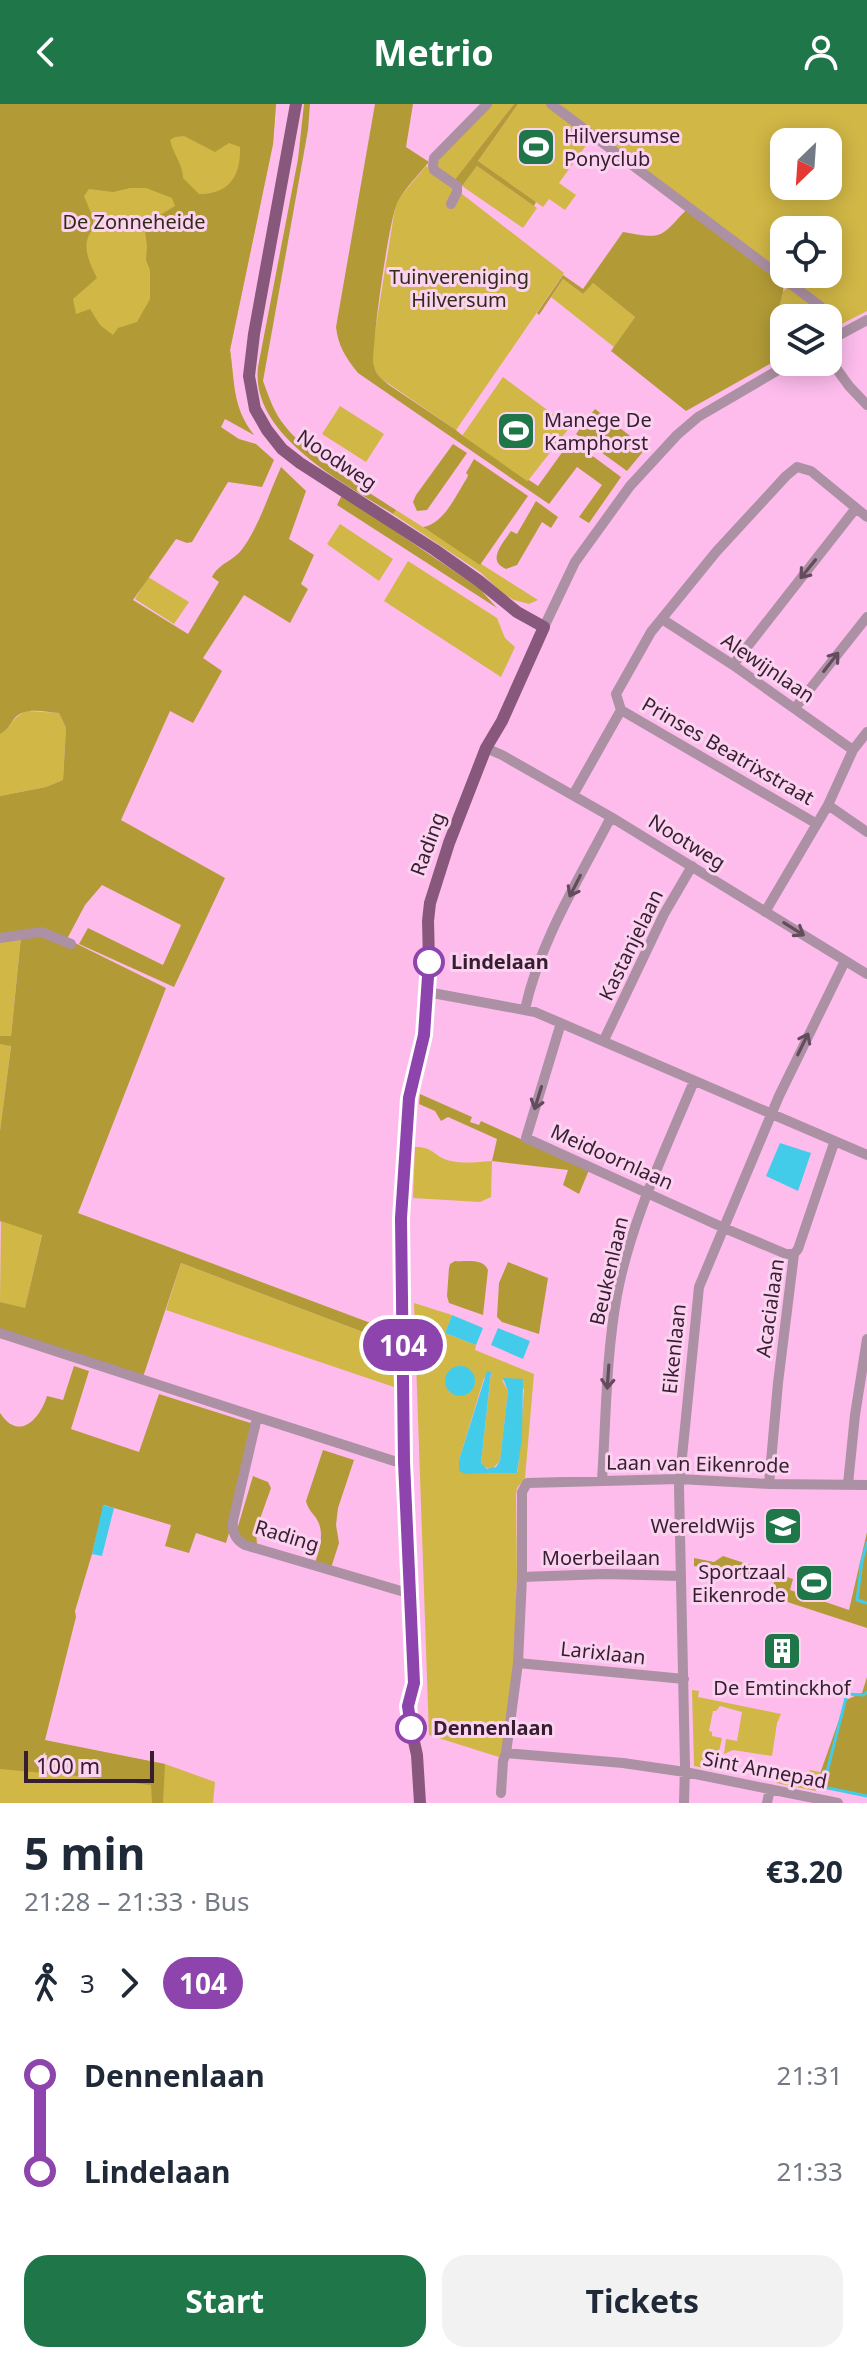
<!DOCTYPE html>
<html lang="en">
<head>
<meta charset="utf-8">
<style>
	body { margin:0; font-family:"Noto Sans",sans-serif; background:#f2f2f3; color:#1f2937; height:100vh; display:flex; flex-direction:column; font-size:30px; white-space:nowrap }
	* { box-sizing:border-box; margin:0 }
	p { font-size:26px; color:#747a83 }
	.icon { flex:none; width:44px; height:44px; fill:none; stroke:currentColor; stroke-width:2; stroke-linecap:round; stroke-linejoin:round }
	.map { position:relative; height:1699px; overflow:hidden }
	.panel { display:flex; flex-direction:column; background:#fff; flex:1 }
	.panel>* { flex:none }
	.badge { padding:0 16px; border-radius:26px; font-size:28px; line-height:52px }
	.needle { width:52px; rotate:205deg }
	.fabs { position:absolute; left:770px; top:24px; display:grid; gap:16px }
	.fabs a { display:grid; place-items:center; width:72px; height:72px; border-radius:16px; background:#fff; box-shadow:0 4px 20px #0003; font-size:40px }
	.scale { position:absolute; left:24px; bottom:20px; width:130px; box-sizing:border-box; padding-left:8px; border:4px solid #361d30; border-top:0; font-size:22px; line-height:28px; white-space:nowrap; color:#361d30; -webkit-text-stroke:6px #fbd3f0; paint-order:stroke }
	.map>.badge { position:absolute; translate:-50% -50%; box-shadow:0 0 0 4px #fff }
	.legs { display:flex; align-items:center; gap:12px; height:88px; padding:0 24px; font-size:26px }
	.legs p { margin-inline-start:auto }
	.overview { display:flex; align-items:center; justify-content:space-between; height:136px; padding:0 24px }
	h1 { font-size:44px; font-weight:700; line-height:60px }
	.primary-button { display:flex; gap:16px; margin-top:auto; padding:16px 24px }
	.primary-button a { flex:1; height:92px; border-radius:24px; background:#1f7649; color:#fff; font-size:32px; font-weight:700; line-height:92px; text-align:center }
	.primary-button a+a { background:#f2f2f3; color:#1f2937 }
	ul { padding:0 24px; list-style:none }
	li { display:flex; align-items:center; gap:28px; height:96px; font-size:30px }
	li i { display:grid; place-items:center; width:12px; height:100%; margin:0 10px; background:currentColor }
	li i::after { content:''; width:20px; height:20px; margin:-10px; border:6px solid; border-radius:50%; background:#fff }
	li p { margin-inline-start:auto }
	li:first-child i { background:linear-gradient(#0000 50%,currentColor 0) }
	li:last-child i { background:linear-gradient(currentColor 50%,#0000 0) }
	header { display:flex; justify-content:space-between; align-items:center; height:104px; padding:0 24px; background:#1f7649; color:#fff; font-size:36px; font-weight:700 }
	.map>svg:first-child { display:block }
</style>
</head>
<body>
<header><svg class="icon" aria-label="back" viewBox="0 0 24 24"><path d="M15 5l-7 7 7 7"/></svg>Metrio<svg class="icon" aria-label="person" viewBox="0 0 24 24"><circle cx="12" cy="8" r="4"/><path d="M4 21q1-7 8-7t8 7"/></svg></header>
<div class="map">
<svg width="867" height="1699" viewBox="0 0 867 1699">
	<rect width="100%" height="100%" fill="#fdbcec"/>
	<!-- green -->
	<path fill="#d1b746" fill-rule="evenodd" d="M0,0H276L273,40L230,246C235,279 232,303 254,331L0,172Z
		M491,0H514L453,78L439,67L437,55Z
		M518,0H548L592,33L559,79L576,91L565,106L549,95L543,103L478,57Z
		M557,0H867V207L828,227V214H784V225L776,217L783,188L793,177L784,170H828V126H784V170ZM784,38H828V82H784Z
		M426,62L564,169L456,326L379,273L374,264L373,240L396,98Z
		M477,62L537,104L523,124L462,82Z
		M563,175L583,190L592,178L635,213L614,243L551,193Z
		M503,273L570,323L527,378L462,332Z
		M340,302L384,330L366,358L322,330Z
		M396,406L538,496L529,500L514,496L502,489L480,468L393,410Z
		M340,420L393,455L379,477L327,440Z
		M408,457L497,514L505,534L515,543L501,573L384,497Z
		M148,473L189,498L174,520L135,495Z
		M28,607L59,609L66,624L63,676L46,683L0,692V630C12,623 14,610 28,607Z
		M21,831L11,932H0V834Z
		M0,940L11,941L0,1027Z
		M415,1043C436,1043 434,1054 451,1057C464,1060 479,1058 492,1057L491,1093L480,1098L413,1094Z
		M1,1116L42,1130L25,1205L0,1198Z
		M181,1159L392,1239L394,1283L166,1206Z
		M414,1199L452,1211L445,1229L476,1241L475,1246L534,1270L525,1374L517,1384L516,1391L517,1472L514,1561L502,1654L429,1631ZM458,1262L475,1280C462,1302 438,1288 448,1268ZM491,1269L481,1359L483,1362L491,1366L500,1357L501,1349L508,1287L502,1276L524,1285L518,1365L517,1369L466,1370L459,1356L484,1274Z
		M692,1586L699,1587L698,1593L781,1610L777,1619L772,1652L733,1646L724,1650L726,1635L737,1637L742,1608L720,1602L716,1607H713L709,1627L712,1628V1632L722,1634L715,1666L694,1662Z
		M0,1629L165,1660L215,1678L213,1699H0Z
		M810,1666L820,1668L816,1687L776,1679L778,1667L783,1670L785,1676L804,1680Z"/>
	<!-- forest -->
	<path fill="#b29b36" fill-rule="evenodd" d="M0,0H276L273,40L230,246C235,279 232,303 254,331L225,315L221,323L239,335L256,340L274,356L262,383L228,378L192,438L187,439L176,435L133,496L188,530L219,478L212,473C219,459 234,457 243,444C260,420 269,389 281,363L306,387L289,435L314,451L301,480L308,485L290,519L244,491L203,554L222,567L193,619L170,607L121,716L225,774L174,883L79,840L88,824L163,861L181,821L102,781L85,801L67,835L166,884L78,1109L392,1227V1239L181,1159L142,1276L0,1234V1198L25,1204L42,1131L1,1117L0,1118V1027L11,942L0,940V932H11L21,832L0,834V692L46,683L63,676L66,624L59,609C44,608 24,602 14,615C9,622 7,626 0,630ZM184,32L215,48L229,39L240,43C241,71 230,90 199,90L183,74C183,60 173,50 170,36L175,33ZM130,84H146L172,94L175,102L155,114L145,127L147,142L146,156L150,166V195L137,218L118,224L113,231L100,221L90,205L76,210L73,195L97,174C89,158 80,140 93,125V114L84,92L89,85L113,88Z
		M304,0H310L308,26L263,277C269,293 274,309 285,322C308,352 364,385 396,406L393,410C344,379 250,331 258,263L298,55Z
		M375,0H413L406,43L429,58C419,70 406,83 398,97C390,109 370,247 374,262C376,271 382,275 389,281L456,326L463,332L527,377L529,376L538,382L571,336L621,373L589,419L579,413L602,381L577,363L549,400L358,269C346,254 338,242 336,223Z
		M514,0H518L478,57L536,98L534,102L477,62L462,82L453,78Z
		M688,104L784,178L783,188L776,217L784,225V252L686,307L611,247L635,213L593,179L583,190L563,175L539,211L537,209L563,171L583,185L623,128C665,136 660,133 688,104Z
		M595,305L646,344L627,367L576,330Z
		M453,340L467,349L427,406L417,407L413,398L416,391Z
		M474,355L528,392L480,461L423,423C444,420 456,391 467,374L468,371L466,369Z
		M342,391L479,484L497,504L337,401Z
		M536,397L558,413L551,424L542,418L517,461L506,465C486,457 503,439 511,427L517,430Z
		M420,990L472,1013L470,1018L479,1021L481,1017L589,1066L579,1090L563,1081L568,1066L492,1057L497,1035L448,1013L441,1017L435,1007L419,1000Z
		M455,1157C467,1158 483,1154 488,1166L483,1211L449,1199L447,1192L449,1164L450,1160Z
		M508,1158L548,1174L539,1230L502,1218L497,1213L499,1179Z
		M74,1262L89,1267L71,1325L139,1348L159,1290L260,1322L226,1439L196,1429L189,1449L165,1442L171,1421L104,1401L92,1450L75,1507L76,1513L45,1636L165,1660L163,1699H152L151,1681L77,1672L0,1665V1309C19,1338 40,1315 47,1292L63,1296Z
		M323,1346L354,1356L338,1404L336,1421L339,1439L331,1464L315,1459C320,1444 325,1427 316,1414C311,1407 308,1405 306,1397Z
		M253,1372L268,1378L271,1384L256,1426L257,1441L245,1438L236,1429Z
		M867,1428V1524L772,1493L774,1478L694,1462V1454L714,1458L723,1452L793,1475L790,1486L849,1506Z
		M867,1573V1691L816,1681L846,1596L862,1589Z"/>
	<!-- water -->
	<path fill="#43cbea" d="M780,1039L811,1049L798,1087L766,1072Z
		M452,1211L483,1224L476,1241L445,1229Z
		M498,1224L530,1237L523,1255L491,1241Z
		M445 1277a15 15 0 1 1 30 0a15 15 0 1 1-30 0Z
		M487,1267L491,1268L481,1359L487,1365L496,1363L500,1357L508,1287L503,1274L523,1275L522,1333L517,1369L466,1370L459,1367V1356Z
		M103,1401L114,1404L102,1452L92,1450Z"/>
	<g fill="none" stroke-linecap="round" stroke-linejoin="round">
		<!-- stream -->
		<path stroke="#43cbea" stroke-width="3" d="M867,1439L862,1457L857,1496L867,1499
			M867,1588L864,1591L847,1590L823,1683L867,1692"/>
		<!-- minor -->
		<path stroke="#ac90a4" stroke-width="10" d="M551,0L820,202L826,209L833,233
			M451,100L457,88V82L434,66L433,62L434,54L487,0
			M830,236L867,216
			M828,253L849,282L867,301
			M662,515L733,561L853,646
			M544,523L575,458L630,382L677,331L698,313L792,258
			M733,561L856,404
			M795,604L867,513
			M621,606L817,720
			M486,644L502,651L611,713L867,870
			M573,691L621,606L616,590L651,528L716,448L786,372L797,363L811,367L867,413
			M828,701L867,728
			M765,808L828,701L853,646L867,628
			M0,834L41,828L71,840
			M427,888L535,908L867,1051
			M525,905C540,837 579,775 611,713
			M561,919L526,1034L724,1124L786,1150H794
			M604,936L664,810L692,762
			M0,1229L257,1313L233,1417C232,1427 235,1436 245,1441L401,1487
			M257,1313L394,1357L404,1358
			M602,1376C606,1315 606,1252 617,1191C631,1117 665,1047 694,977
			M769,1380L778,1279L794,1150L798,1145L833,1042L836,1039
			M848,1380L855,1311L867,1235
			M522,1473L605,1470L681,1472
			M518,1559L684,1575
			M501,1689L503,1657L506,1649
			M684,1699L685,1662L679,1383L699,1183L779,992L845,857
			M767,1699L770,1685
			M838,1699L685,1668L623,1659L506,1649L518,1559L522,1473V1388L527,1379L679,1375L769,1380L867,1381"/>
		<!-- major -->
		<path stroke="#88577c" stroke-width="12" d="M296,0L254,230L249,272L255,305L267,326L282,345L300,359L435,446L479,477L517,508L544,523L502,617L486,644L449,739L430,799L428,817L429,858L424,931L409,994L401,1114L404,1358L414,1579L408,1611L417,1651L420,1699"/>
	</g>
	<!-- one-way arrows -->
	<defs><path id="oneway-shaft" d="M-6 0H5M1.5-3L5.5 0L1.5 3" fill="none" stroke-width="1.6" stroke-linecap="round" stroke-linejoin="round" transform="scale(2)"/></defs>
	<g stroke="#654b5e">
		<use href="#oneway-shaft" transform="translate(808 465) rotate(129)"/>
		<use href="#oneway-shaft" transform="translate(831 558) rotate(-52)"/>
		<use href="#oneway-shaft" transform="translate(575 782) rotate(117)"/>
		<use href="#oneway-shaft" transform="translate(794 825) rotate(32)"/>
		<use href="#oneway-shaft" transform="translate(803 940) rotate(-64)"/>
		<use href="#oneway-shaft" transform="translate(538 994) rotate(107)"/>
		<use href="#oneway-shaft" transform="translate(608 1273) rotate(94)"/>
	</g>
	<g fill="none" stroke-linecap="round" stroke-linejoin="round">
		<defs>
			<path id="line-1" d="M411,1624L408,1602L414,1579L404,1358L401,1114L409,994L424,931L429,858"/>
		</defs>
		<!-- line-1 casing -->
		<use href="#line-1" stroke="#fff" stroke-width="18"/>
		<!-- line-1 -->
		<use href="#line-1" stroke="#8e44ad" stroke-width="12"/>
	</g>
	<!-- icons -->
	<defs>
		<symbol id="stadium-square" viewBox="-11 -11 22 22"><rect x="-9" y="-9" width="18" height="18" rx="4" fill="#1f7649" stroke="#fbd3f0"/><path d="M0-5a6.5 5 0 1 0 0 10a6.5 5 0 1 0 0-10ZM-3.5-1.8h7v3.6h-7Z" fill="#fff"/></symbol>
		<symbol id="school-square" viewBox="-11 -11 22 22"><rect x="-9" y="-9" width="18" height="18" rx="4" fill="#1f7649" stroke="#fbd3f0"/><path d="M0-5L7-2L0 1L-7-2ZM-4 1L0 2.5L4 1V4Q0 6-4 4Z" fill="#fff"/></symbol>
		<symbol id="building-square" viewBox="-11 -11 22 22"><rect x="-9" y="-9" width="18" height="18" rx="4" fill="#1f7649" stroke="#fbd3f0"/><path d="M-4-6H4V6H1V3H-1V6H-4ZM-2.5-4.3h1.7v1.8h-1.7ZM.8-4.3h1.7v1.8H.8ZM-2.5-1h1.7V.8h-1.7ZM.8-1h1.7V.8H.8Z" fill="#fff"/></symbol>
	</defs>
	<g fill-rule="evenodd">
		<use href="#stadium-square" x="514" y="21" width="44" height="44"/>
		<use href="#stadium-square" x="494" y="305" width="44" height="44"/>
		<use href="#school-square" x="761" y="1400" width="44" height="44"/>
		<use href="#stadium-square" x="792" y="1457" width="44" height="44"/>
		<use href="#building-square" x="760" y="1525" width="44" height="44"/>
	</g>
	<!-- markers -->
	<g fill="#fff" stroke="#8e44ad" stroke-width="4">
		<circle cx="429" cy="858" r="14"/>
		<circle cx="411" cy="1624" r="14"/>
	</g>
	<g text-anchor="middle" stroke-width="6" stroke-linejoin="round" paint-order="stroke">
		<!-- poi labels -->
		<g font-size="20" fill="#361d30" stroke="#fbd3f0" text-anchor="start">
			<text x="564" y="39">Hilversumse<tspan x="564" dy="23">Ponyclub</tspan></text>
			<text x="544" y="323">Manege De<tspan x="544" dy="23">Kamphorst</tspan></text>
			<text x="755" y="1429" text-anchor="end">WereldWijs</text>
			<text x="786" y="1475" text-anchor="end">Sportzaal<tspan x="786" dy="23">Eikenrode</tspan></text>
			<text x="782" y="1591" text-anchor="middle">De Emtinckhof</text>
		</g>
		<!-- park labels -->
		<g font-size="20" fill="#312c16" stroke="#fbd3f0">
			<text x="134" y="125">De Zonneheide</text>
			<text x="459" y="180">Tuinvereniging<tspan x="459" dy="23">Hilversum</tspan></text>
		</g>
		<!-- street labels -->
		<g font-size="20" fill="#361d30" stroke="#fbd3f0">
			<text transform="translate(337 356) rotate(34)" y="7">Noodweg</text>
			<text transform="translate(768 564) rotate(34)" y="7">Alewijnlaan</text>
			<text transform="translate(728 647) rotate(30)" y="7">Prinses Beatrixstraat</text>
			<text transform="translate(687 738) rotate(32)" y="7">Nootweg</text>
			<text transform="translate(428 740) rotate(-70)" y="7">Rading</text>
			<text transform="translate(631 841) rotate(-64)" y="7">Kastanjelaan</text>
			<text transform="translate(612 1053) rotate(24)" y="7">Meidoornlaan</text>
			<text transform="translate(609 1167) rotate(-77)" y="7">Beukenlaan</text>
			<text transform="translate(770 1204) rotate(-82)" y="7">Acacialaan</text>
			<text transform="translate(674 1245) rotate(-84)" y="7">Eikenlaan</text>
			<text transform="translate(698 1360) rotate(1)" y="7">Laan van Eikenrode</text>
			<text transform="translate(287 1432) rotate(17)" y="7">Rading</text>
			<text x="601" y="1461">Moerbeilaan</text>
			<text transform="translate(603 1549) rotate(6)" y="7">Larixlaan</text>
			<text transform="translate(765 1666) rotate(11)" y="7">Sint Annepad</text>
		</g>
		<!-- stop labels -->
		<g font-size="20" font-weight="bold" fill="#361d30" stroke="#fbd3f0" text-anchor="start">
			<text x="451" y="865">Lindelaan</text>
			<text x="433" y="1631">Dennenlaan</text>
		</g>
	</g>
</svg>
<div class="fabs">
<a><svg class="needle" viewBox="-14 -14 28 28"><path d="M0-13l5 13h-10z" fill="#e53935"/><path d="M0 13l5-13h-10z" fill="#747a83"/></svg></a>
<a><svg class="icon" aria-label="locate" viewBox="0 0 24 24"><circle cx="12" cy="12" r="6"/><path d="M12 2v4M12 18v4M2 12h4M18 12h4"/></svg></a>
<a><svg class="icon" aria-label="layers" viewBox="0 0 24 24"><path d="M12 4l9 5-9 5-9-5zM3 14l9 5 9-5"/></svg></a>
</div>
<div class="scale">100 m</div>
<b class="badge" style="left:403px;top:1241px;background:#8e44ad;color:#fff">104</b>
</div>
<section class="panel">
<div class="overview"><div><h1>5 min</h1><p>21:28 – 21:33 · Bus</p></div><b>€3.20</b></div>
<div class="legs"><svg class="icon" aria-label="walk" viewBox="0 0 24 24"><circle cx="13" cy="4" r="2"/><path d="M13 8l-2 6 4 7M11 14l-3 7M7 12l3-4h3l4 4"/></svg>3<svg class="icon" aria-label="forward" viewBox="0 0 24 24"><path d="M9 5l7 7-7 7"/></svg><b class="badge" style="background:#8e44ad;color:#fff">104</b></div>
<ul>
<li><i style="color:#8e44ad"></i><b>Dennenlaan</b><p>21:31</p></li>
<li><i style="color:#8e44ad"></i><b>Lindelaan</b><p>21:33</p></li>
</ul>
<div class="primary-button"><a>Start</a><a>Tickets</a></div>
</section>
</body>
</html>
